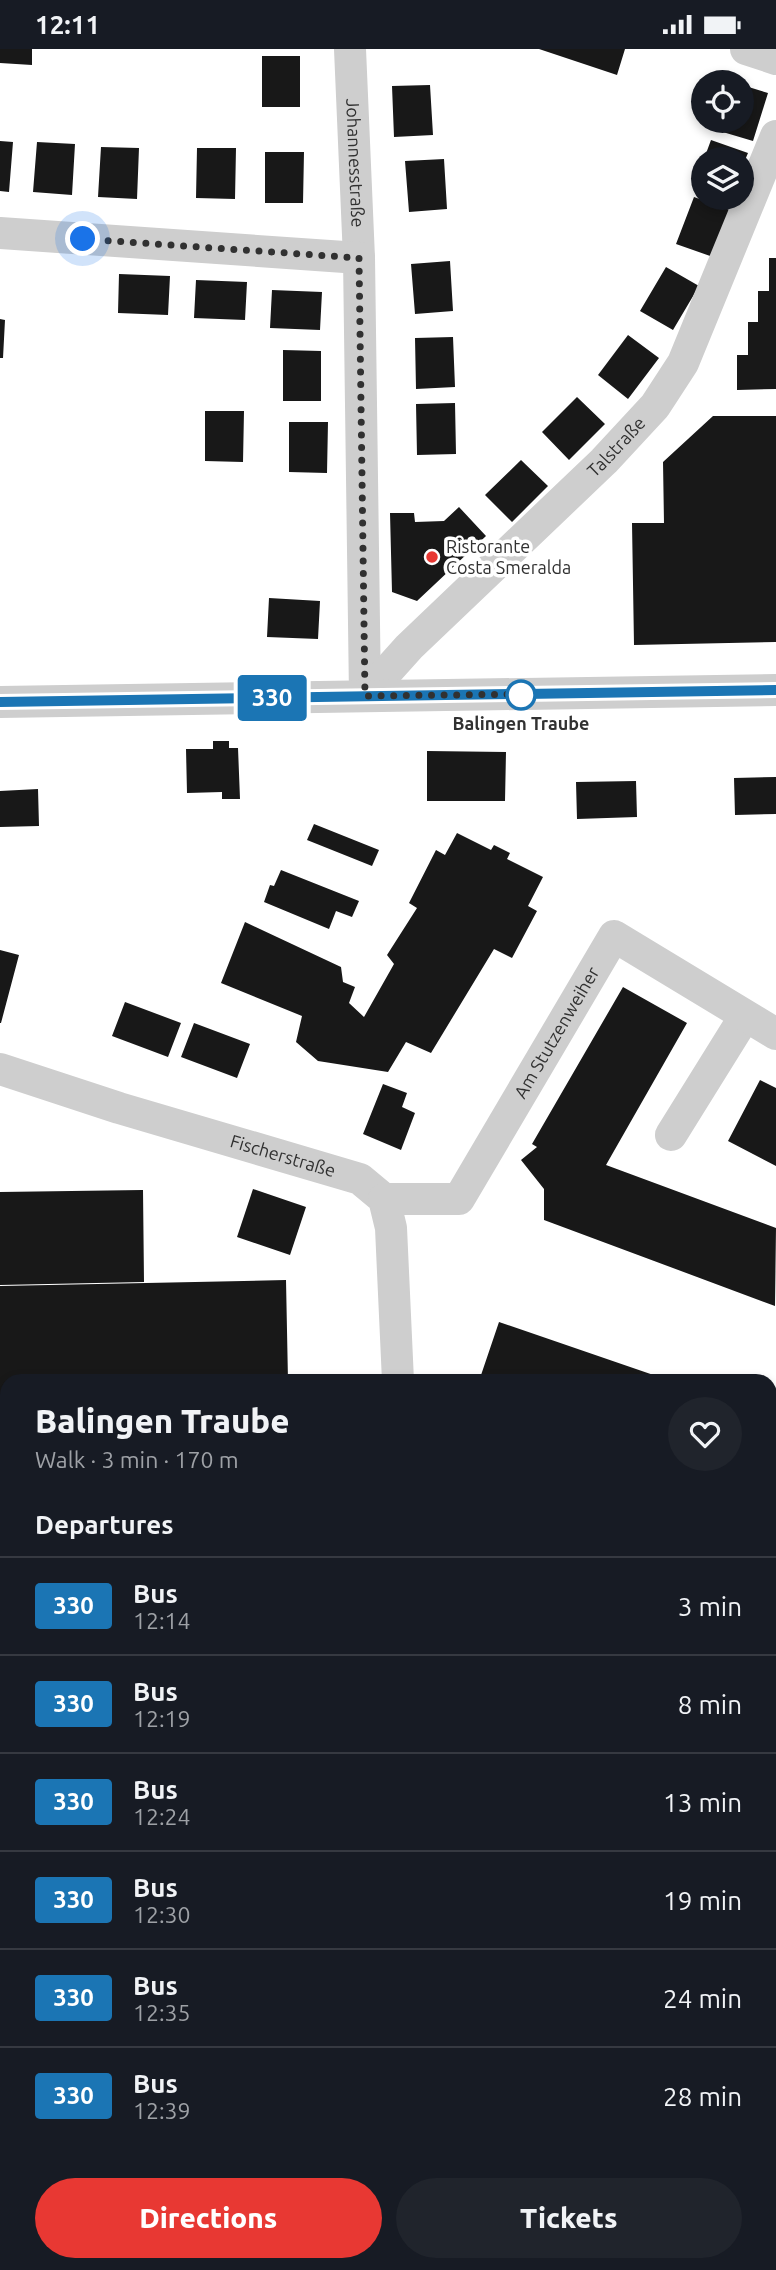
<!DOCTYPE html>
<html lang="en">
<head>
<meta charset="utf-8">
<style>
	body { margin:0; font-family:Ubuntu,sans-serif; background:#20242c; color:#f1f3f6; height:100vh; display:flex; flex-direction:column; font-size:26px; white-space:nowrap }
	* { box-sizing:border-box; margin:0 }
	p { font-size:23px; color:#9ea1a6 }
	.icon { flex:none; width:38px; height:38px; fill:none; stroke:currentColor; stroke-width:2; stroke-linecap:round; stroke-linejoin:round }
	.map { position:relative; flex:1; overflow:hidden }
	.details { position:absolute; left:0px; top:1325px; width:777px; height:898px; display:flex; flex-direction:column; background:#171b24; border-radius:21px 21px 0 0; box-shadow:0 4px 10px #0003 }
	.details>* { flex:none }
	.badge { padding:0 14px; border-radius:5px; font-size:24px; line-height:46px }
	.fabs { position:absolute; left:691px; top:21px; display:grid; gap:14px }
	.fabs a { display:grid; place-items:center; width:63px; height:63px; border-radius:50%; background:#171b24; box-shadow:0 4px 10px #0003; font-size:35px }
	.you { position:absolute; width:35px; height:35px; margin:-18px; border:5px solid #fff; border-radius:50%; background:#1a73e8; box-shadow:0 0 0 10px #1a73e833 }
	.map>.badge { position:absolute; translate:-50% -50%; box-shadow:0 0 0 4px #fff }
	h2 { padding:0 35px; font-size:26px; line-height:63px }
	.round { display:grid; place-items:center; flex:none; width:74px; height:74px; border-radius:37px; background:#20242c }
	.headline { display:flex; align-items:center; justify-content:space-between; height:119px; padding:0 35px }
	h1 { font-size:33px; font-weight:800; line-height:52px }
	.primary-button { display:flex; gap:14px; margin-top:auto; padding:14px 35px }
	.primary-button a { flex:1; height:80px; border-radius:42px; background:#e83833; color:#fff; font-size:28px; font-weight:800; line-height:80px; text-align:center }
	.primary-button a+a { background:#20242c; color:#f1f3f6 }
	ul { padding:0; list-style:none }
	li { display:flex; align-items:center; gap:21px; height:98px; padding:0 35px; border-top:2px solid #363941 }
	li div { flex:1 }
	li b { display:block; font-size:26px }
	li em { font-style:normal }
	li .badge { min-width:77px; font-weight:700; text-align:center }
	.status { display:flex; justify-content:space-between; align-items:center; height:49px; padding:0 35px; background:#171b24; direction:ltr }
	.status svg { height:19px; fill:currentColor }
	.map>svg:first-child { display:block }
</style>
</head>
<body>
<div class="status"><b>12:11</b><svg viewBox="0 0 49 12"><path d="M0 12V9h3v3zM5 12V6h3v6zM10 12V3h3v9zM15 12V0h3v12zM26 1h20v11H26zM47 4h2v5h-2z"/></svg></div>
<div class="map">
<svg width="776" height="2221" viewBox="0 0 776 2221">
	<rect width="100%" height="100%" fill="#fff"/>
	<!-- building -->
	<path fill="#181818" d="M0,0H32V16L0,14Z
		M539,0H625L617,26Z
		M262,7H300V58H262Z
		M430,36L433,86L394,88L392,37Z
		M742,36L768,44L753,92L716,81L719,72H742Z
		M711,91L748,104L742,118V110H704Z
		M0,92L13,93L9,143L0,142Z
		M37,93L75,95L72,146L33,143Z
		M101,98L139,99L137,150L98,148Z
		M197,99H236L235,150L196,149Z
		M265,103H304L303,154H265Z
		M444,110L447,160L409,163L405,112Z
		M703,114H704V142L694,139Z
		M694,148L730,161L713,208L676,195Z
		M769,209H776V340L737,341V306H748V273H758V242H769Z
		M450,212L453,262L415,265L411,215Z
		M666,218L699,237L673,281L640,262Z
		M119,225L170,227L168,266L118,264Z
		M196,231L247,233L245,271L194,269Z
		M272,241L322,243L320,281L270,279Z
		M0,270L5,271L3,309H0Z
		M628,286L659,309L628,350L598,326Z
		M453,288L455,338L416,340L415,289Z
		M283,301L321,302V352H283Z
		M577,348L605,375L569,411L542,383Z
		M455,354L456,405L417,406L416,355Z
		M205,362H244L243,413L205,412Z
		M713,367H776V593L634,596L632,474H664L663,413Z
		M289,373H328L327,424L289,423Z
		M521,411L548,437L512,473L485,446Z
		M459,458L486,487L417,552L392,543L390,464H414L415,473L444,472Z
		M269,549L320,552L318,590L267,588Z
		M213,692H229V699H238L240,750H222V743L187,744L186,700H213Z
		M427,702L506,703L505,752H427Z
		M776,728V765L735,766L734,729Z
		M636,732L637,768L577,770L576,733Z
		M38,740L39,777L0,778V742Z
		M314,775L379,801L372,817L307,791Z
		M457,784L491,801L494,796L510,804L507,810L543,828L528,857L537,862L512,909L494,900L431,1004L406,993L388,1023L318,1012L296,993L302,967L221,934L245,873L341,918L343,933L355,938L349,954L364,968L394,915L387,906L417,859L409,854L436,801L445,806Z
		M281,821L359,852L352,868L336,862L329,880L264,853L270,836L274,837Z
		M0,901L19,906L1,974H0Z
		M623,938L687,974L606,1116L776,1179L775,1257L544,1171V1140L521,1111L537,1098L532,1095Z
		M125,953L181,974L168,1008L112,987Z
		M194,974L250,995L237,1029L181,1008Z
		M760,1031L776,1039V1117L728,1092Z
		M383,1035L407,1044L402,1058L415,1064L401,1101L363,1085Z
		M253,1140L306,1158L290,1206L237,1188Z
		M143,1141L144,1233L0,1236V1143Z
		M286,1231L288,1332H7V1434H0V1237Z
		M499,1273L668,1331V1332H479Z
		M0,1518H7V1661L0,1659Z
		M0,1998L6,1999L2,2030H0Z
		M116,2216H284L281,2221H113Z"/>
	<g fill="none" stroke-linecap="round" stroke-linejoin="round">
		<!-- street -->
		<g stroke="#cecece" stroke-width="32">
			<path id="s1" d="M350,0L359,209L365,647"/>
			<path d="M746,0L776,10"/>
			<path d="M0,184L359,209"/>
			<path id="s2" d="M365,647L409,598L604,412L655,357L683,314L776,87"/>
			<path d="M0,653L776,641"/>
			<path id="s3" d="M0,1020L119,1059L360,1130L384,1150L391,1179L398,1332"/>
			<path d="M671,1086L745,967"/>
			<path id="s4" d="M384,1150H459L614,887L776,985"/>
			<path d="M770,1722L776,1725"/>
		</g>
		<!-- secondary -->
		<path stroke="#bbb" stroke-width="38" d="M0,1749L7,1752
			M478,2216L481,2221"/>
	</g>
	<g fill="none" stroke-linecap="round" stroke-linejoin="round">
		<defs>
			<path id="line" d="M0,653L776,641"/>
		</defs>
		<!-- line casing -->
		<use href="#line" stroke="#fff" stroke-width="16"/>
		<!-- line -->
		<use href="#line" stroke="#1b75b4" stroke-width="10"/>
		<!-- walk -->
		<path stroke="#313131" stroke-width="7" stroke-dasharray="0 12.6" d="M83,190L359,209L365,647L529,645L521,646"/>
	</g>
	<!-- markers -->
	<circle fill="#e83833" stroke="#fff" stroke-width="2.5" cx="432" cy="508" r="7"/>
	<circle fill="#fff" stroke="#1b75b4" stroke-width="3.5" cx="521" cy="646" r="14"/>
	<g text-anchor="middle" stroke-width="7" stroke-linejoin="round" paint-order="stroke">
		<!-- street labels -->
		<g font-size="18" fill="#313131" stroke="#fff">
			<text dy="6" stroke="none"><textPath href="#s1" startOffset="114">Johannesstraße</textPath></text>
			<text dy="6" stroke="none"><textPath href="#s2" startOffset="354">Talstraße</textPath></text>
			<text dy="6" stroke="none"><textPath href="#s4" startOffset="268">Am Stutzenweiher</textPath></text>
			<text dy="6" stroke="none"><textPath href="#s3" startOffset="296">Fischerstraße</textPath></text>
		</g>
		<!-- poi labels -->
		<g font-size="18" fill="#313131" stroke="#fff" text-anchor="start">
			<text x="446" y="504">Ristorante<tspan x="446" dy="21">Costa Smeralda</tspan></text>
		</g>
		<!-- stop labels -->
		<g font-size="18" font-weight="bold" fill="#313131" stroke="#fff">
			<text x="521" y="681">Balingen Traube</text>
		</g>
	</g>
</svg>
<div class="fabs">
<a><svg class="icon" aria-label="locate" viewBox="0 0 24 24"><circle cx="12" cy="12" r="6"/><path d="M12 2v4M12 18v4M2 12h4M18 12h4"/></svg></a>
<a><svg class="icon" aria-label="layers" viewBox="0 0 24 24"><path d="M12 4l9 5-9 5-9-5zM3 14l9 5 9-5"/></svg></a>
</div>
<div class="you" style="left:83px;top:190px"></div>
<b class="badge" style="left:272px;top:649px;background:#1b75b4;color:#fff">330</b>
<section class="details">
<div class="headline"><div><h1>Balingen Traube</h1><p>Walk · 3 min · 170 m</p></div><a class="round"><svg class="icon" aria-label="heart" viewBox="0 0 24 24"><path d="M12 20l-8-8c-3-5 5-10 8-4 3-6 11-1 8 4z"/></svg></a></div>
<h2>Departures</h2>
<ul>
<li><span class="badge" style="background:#1b75b4;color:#fff">330</span><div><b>Bus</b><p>12:14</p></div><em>3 min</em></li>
<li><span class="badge" style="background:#1b75b4;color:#fff">330</span><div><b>Bus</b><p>12:19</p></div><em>8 min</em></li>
<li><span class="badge" style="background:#1b75b4;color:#fff">330</span><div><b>Bus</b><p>12:24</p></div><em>13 min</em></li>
<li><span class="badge" style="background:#1b75b4;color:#fff">330</span><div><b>Bus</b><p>12:30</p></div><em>19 min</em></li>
<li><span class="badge" style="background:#1b75b4;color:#fff">330</span><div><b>Bus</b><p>12:35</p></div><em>24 min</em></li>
<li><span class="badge" style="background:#1b75b4;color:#fff">330</span><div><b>Bus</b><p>12:39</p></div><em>28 min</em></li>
</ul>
<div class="primary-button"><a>Directions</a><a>Tickets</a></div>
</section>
</div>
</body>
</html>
